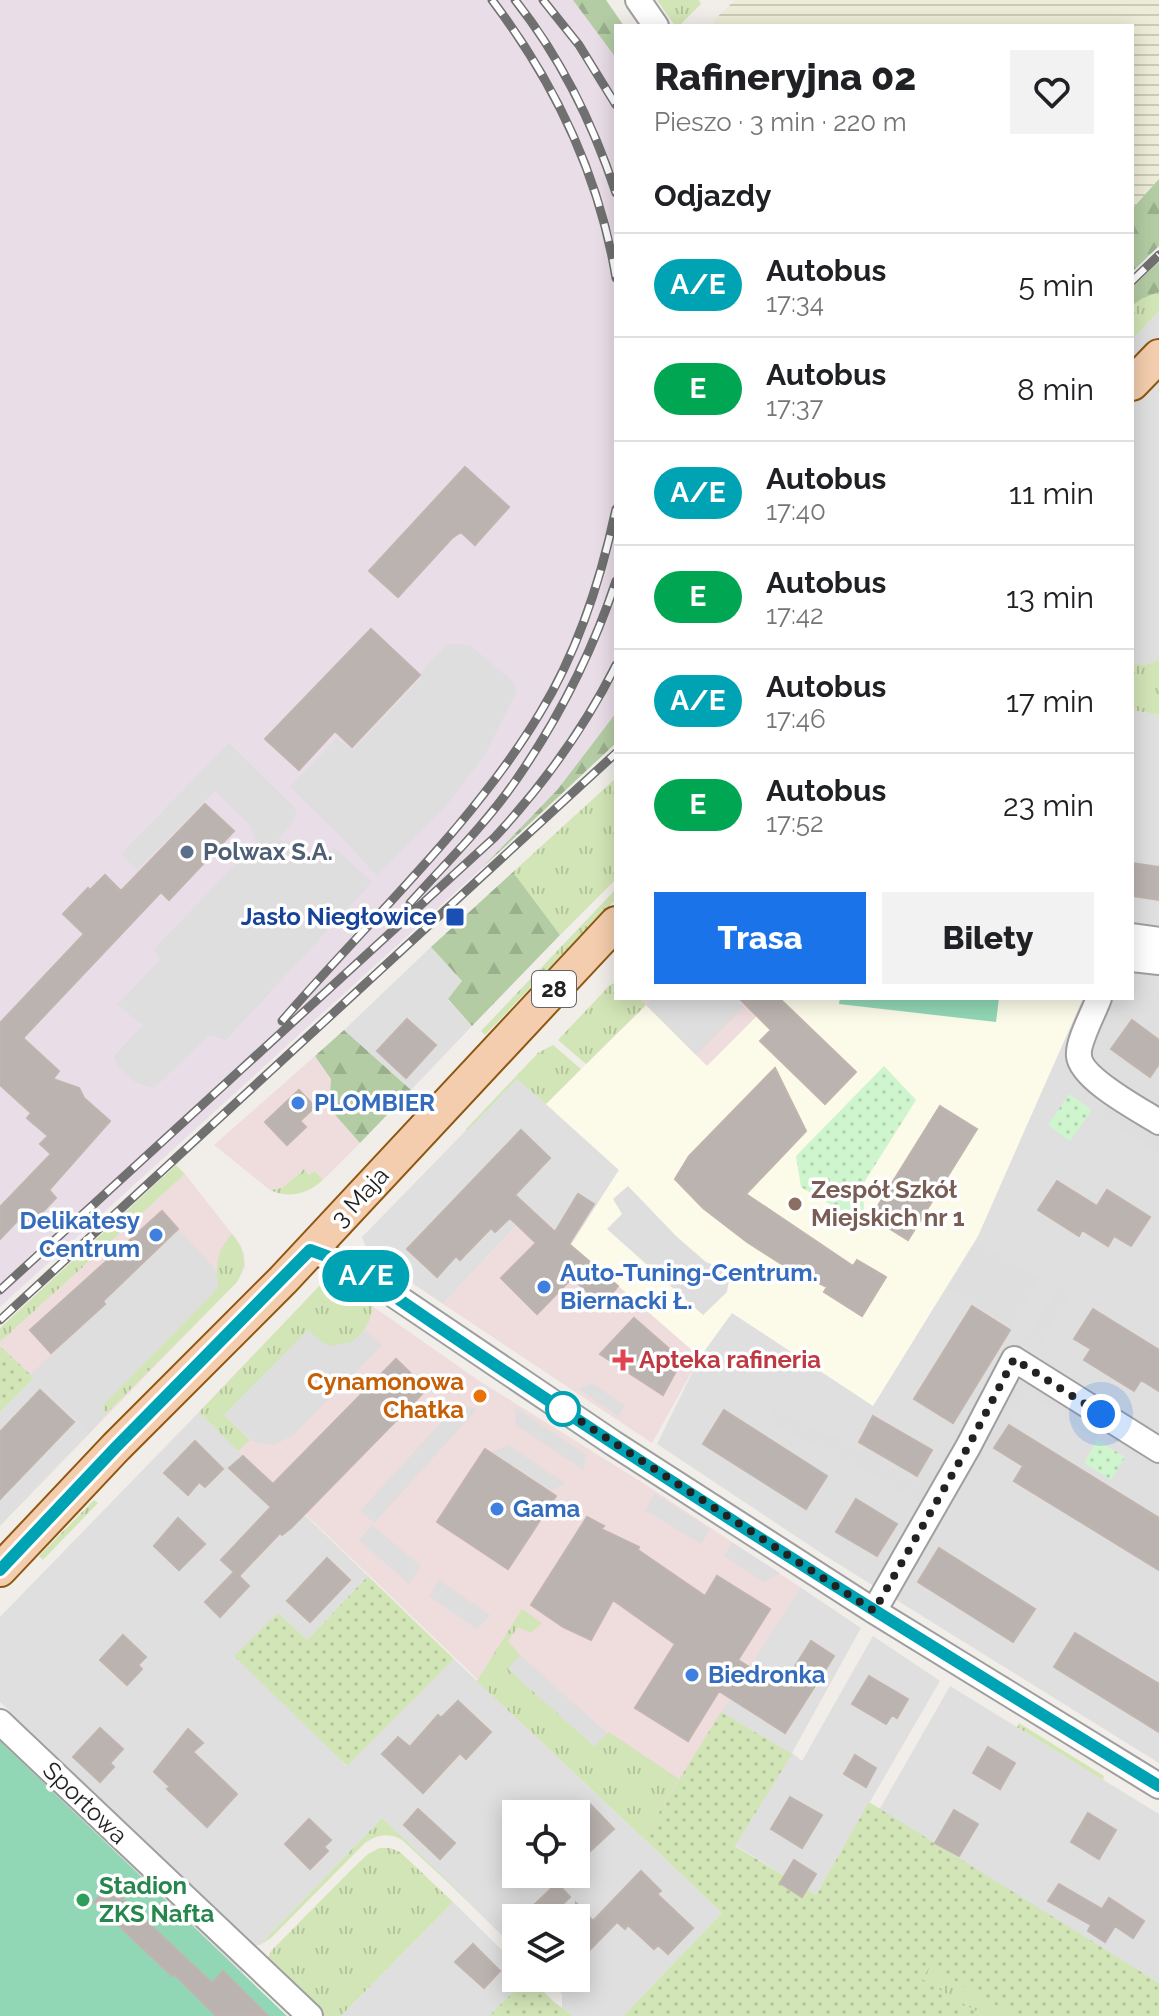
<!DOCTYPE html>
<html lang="pl">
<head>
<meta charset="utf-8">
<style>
	body { margin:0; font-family:Raleway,sans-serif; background:#f2f2f2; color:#202124; height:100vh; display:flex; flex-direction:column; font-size:30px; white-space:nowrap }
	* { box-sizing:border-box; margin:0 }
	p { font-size:26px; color:#757577 }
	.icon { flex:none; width:44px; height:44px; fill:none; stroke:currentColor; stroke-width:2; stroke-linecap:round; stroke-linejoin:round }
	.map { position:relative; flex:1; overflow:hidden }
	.sheet { position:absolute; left:614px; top:24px; width:520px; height:976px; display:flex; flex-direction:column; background:#fff; border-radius:0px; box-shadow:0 4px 20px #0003 }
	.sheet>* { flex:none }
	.badge { padding:0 16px; border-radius:26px; font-size:28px; line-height:52px }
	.buttons { position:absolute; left:502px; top:1800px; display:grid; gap:16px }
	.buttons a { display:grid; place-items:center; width:88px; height:88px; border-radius:0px; background:#fff; box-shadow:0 4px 20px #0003; font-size:40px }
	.you { position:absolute; width:40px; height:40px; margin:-20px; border:6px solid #fff; border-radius:50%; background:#1a73e8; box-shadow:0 0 0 12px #1a73e833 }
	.map>.badge { position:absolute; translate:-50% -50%; box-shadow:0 0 0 4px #fff }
	h2 { padding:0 40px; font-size:30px; line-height:72px }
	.round { display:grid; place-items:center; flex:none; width:84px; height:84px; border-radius:0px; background:#f2f2f2 }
	.summary { display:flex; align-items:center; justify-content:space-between; height:136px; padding:0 40px }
	h1 { font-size:38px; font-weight:800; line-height:60px }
	.action { display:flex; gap:16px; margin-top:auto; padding:16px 40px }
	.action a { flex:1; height:92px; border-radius:0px; background:#1a73e8; color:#fff; font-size:32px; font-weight:800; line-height:92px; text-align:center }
	.action a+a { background:#f2f2f2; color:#202124 }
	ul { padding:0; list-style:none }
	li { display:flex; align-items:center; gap:24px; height:104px; padding:0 40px; border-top:2px solid #e0e0e0 }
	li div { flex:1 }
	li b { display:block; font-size:30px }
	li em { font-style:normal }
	li .badge { min-width:88px; font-weight:700; text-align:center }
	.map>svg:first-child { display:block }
</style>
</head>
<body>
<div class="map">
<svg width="1159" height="2016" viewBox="0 0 1159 2016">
	<defs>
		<pattern id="farmland-rules" width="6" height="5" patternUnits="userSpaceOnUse" patternTransform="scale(2)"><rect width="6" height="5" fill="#edecd8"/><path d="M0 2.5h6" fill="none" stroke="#cbcab9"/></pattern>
		<pattern id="grass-tufts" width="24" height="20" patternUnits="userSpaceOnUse" patternTransform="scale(2)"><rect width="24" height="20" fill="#d2e5b6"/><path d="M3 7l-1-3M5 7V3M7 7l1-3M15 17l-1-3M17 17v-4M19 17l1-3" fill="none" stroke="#b4c49c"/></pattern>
		<pattern id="forest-firs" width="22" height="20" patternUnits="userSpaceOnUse" patternTransform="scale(2)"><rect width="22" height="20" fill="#b3cca3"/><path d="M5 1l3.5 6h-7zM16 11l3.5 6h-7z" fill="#9aaf8c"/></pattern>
		<pattern id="park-dots" width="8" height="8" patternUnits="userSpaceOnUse" patternTransform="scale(2)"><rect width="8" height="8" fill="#cef5cd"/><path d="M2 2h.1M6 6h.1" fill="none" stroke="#b1d2b0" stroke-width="1.8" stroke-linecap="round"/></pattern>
		<pattern id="garden-dots" width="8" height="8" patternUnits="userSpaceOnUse" patternTransform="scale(2)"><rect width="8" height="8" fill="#d2e5b6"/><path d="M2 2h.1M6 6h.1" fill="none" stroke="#b4c49c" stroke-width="1.8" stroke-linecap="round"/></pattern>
	</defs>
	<rect width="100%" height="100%" fill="#f1eeea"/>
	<!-- residential -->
	<path fill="#e0dfdf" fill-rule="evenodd" d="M1159,311V660L1144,665L1132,663V340Z
		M1132,710L1159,715V1763L824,1555L657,1444L700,1357L732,1312L873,1405L978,1236L1083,998H1132Z
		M431,947L462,981L448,1000L472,1026L411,1090L344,1030Z
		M517,1078L619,1170L571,1245L532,1209L443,1304L368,1253L362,1237Z
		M34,1378L83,1426L87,1436L0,1526V1412Z
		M199,1412L368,1576L306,1641L329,1746L346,1766L454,1659L722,1913L623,2016H573L562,2008V1994L546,1978H576V1918H516V1949L382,1818L260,1945L253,1946L0,1702V1617ZM516,1814H576V1874H516Z
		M800,1587L861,1628L792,1753L802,1761L873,1636L940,1681L816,1895L735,1845L721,1712Z
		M950,1686L1159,1814V1983L879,1810Z
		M453,1902L516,1964V1978H527L489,2016H341Z"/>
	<!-- commercial -->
	<path fill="#efdcdd" d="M639,998H775L707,1066Z
		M315,1056L331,1078L329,1108L360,1143L323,1180L315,1171L310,1175L303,1169L282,1188L270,1190L214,1145Z
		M185,1174L240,1244L244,1254L245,1267L237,1282L87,1436L83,1426L0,1346V1342Z
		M532,1209L700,1357L652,1443L443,1304Z
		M331,1277L478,1380L640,1481L800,1587L643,1838L199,1412L327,1278Z"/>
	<!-- industrial -->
	<path fill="#e9dde8" d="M0,0H575L616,56V715L559,790L481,869L0,1307Z"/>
	<!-- education -->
	<path fill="#fcfae8" d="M775,998H1083L978,1236L873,1406L732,1313L700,1357L571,1245L619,1170L546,1104L646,1005L707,1066Z"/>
	<!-- farmland -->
	<path fill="url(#farmland-rules)" d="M735,0H1159V179L1132,209V26H715L713,21Z"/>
	<!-- grass -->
	<path fill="url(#grass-tufts)" d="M657,0H699L701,4L679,26H675Z
		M1159,292V311L1132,340V306L1140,299Z
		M1159,660V715L1132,710V663L1144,665Z
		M616,778V879L560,935L513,872Z
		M616,889V899L485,1035L481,1031Z
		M616,982V998H639L646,1005L586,1064L558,1040L610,985Z
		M553,1045L581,1069L546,1104L517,1079L467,1131L466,1129L538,1053Z
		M176,1165L185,1174L0,1342V1328Z
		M304,1169L309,1175L315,1171L323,1180C307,1194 290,1199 270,1190L282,1188Z
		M232,1234C245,1250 248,1263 237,1282L108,1412L102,1411L104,1404L218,1288C216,1265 216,1251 232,1234Z
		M327,1278L335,1279L373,1302C373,1324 354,1353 328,1346C321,1343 314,1335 308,1330L224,1415L250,1440L238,1451L199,1412Z
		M94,1500L98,1503L43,1560L39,1556Z
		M522,1609L542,1623L531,1633L518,1627L508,1641L520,1655L508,1669L594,1746L609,1732L679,1779L643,1838L477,1681Z
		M1019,1723L1104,1776L1103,1780L1017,1727Z
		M382,1818L479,1911L402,1840C388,1832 377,1835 365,1843L271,1938L260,1945Z
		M379,1848H390L400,1852L453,1902L341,2016H320L267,1959L272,1950L354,1867L368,1854Z
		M930,1965L1014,2016H984L921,1979Z"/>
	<!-- forest -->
	<path fill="url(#forest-firs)" d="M573,0H606L624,26H616V58Z
		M1159,179V246L1132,272V209Z
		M1159,262V292L1141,299L1132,306V287Z
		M616,713V743L481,869L558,789Z
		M513,872L560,935L472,1026L448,999L462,981L431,947Z
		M344,1030L411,1090L360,1143L329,1108L331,1079L315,1056Z"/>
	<!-- park -->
	<path fill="url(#park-dots)" d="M884,1066L916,1100L863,1184L864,1213L858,1221L801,1187L796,1156Z
		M1069,1094L1092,1110L1070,1141L1048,1125Z
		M1097,1440L1125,1457L1111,1480L1084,1463Z"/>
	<!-- garden -->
	<path fill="url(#garden-dots)" d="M0,1346L34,1378L0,1412Z
		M368,1576L454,1659L347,1766L234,1656L278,1613L307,1640Z
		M721,1712L792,1754L735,1846L816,1895L869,1802L1159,1983V2016H1014L930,1966L922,1979L984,2016H623L722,1913L643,1838Z
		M527,1978H530L554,2002L573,2016H489Z"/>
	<!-- pitch -->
	<path fill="#91d7b5" d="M840,998H999L996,1022L839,1004Z
		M0,1741L287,2016H0Z"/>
	<!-- parking -->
	<path fill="#dedede" d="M447,644L469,645L513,681L517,691L485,755L445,807L377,876L342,838L290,787L336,738L353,750L422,677L421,672Z
		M229,743L297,810L291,825L278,839L296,845L318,864L334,848L372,882L226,1040L209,1035L154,1088L136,1083L118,1067L114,1056L143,1025L117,1005L161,959L153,950L256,843L250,825L215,791L137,870L121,854Z
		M653,998H736L744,1007L696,1055L646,1005Z
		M1108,1104L1159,1137V1154L1100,1115Z
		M628,1186L677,1237L706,1262L730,1272L727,1292L703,1315L607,1229L622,1214L613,1199Z
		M178,1229L217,1271L218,1288L104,1404L102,1410L108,1412L87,1436L83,1426L30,1375L104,1304L103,1301Z
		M977,1242L1040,1278L1011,1326L948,1288Z
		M1061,1284L1073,1292L1039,1346L1026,1338Z
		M308,1330L323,1343L331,1346L352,1342L365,1331L382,1345L292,1436L273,1445L254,1442L224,1415Z
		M1016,1379L1031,1387L976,1474L963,1468Z
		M1037,1382L1104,1425L1095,1439L1036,1399Z
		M592,1383L625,1406L618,1416L579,1389Z
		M457,1405L477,1409L374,1523L360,1511Z
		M775,1406L811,1430L831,1435L916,1483L925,1469L939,1478L924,1504L825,1448L806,1443L767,1418Z
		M515,1407L585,1454L584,1470L516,1425Z
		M508,1445L566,1484L550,1490L492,1452Z
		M655,1494L710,1529L701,1544L645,1510Z
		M372,1525L421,1566L409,1584L359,1540Z
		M732,1543H733L780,1573L764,1582L724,1556Z
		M439,1580L490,1615L477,1629L429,1596Z
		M520,1655L607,1733L594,1746L508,1669Z
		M0,1731L249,1967L242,1973L0,1741Z"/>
	<!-- building -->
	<path fill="#bab3b0" stroke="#c1b4ae" stroke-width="2" d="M465,467L509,507L475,545L461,532L452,538L398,597L369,571Z
		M371,629L420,675L352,747L335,731L299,770L265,739Z
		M205,804L234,831L169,900L161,892L23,1038L59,1071L53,1079L79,1088L84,1098L110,1121L49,1190L56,1198L32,1223L23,1215L0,1239V1207L51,1154L40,1144L48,1136L27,1118L31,1113L0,1085V1023L84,934L63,914L88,888L90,890L105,875L121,891Z
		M1132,863L1159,867V900L1132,896Z
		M739,998H779L856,1072L825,1104L760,1041L771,1030Z
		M407,1019L436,1045L406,1078L377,1051Z
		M1132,1020L1159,1040V1064L1150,1077L1111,1049Z
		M775,1068L806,1131L746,1194L853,1266L857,1260L886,1277L862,1316L824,1292L827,1287L786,1267L747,1242L703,1208L675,1179L689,1156Z
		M299,1090L315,1107L300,1121L306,1127L287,1145L265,1122Z
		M940,1106L977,1129L908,1240L871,1217Z
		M521,1130L550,1158L515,1195L555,1232L578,1194L594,1204L569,1244L618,1286L602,1305L572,1278L537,1314L501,1278L536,1243L510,1218L495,1232L491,1228L460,1260L456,1256L437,1277L407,1249Z
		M1057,1181L1097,1206L1107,1190L1150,1217L1131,1246L1114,1236L1108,1246L1082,1230L1079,1236L1038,1210Z
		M162,1211L178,1229L103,1301L105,1304L51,1353L30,1330Z
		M972,1306L1010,1330L953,1423L914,1399Z
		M1093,1309L1159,1350V1391L1141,1380L1134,1391L1084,1360L1091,1349L1074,1339Z
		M634,1318L682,1360L663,1395L600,1354Z
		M396,1359L427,1389L291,1528L282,1535L280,1533L239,1576L249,1586L220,1617L205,1602L234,1572L221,1560L271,1507L229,1468L243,1456L273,1484Z
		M40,1390L74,1422L0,1499V1432Z
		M724,1410L827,1476L806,1509L703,1444Z
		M873,1416L932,1450L917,1476L859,1442Z
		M1009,1425L1159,1518V1570L1014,1481L1023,1466L994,1448Z
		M195,1441L223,1469L205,1487L199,1482L188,1495L164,1473Z
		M485,1449L556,1496L508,1569L437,1522Z
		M856,1499L897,1524L877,1556L836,1532Z
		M587,1517L604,1526L601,1529L639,1547L638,1550L705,1596L717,1576L770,1609L738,1660L782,1687L811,1641L834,1656L785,1733L719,1691L688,1741L635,1708L675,1644L613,1600L591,1640L563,1627L531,1605Z
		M178,1518L205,1544L179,1570L154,1546Z
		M939,1548L1035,1609L1013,1642L918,1582Z
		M327,1558L350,1580L310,1622L287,1601Z
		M1075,1633L1159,1684V1732L1054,1667Z
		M123,1635L146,1657L138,1665L142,1669L127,1685L100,1660Z
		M869,1676L908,1699L897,1718L892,1715L886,1724L852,1704Z
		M458,1701L491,1732L466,1759L460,1753L423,1793L382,1754L398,1737L410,1747L438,1715L441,1718Z
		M100,1728L123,1749L110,1763L114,1767L100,1782L73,1757Z
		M188,1729L203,1743L193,1752L237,1794L207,1827L167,1789L170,1787L154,1772Z
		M988,1747L1015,1763L1000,1789L973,1773Z
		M855,1755L876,1768L866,1787L844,1774Z
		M790,1797L822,1815L802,1848L771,1829Z
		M588,1802L614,1829L585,1856L576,1846V1815Z
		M418,1809L455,1843L440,1859L404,1825Z
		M954,1810L978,1824L959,1856L935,1843Z
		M1088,1813L1116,1830L1099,1859L1071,1842Z
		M309,1819L331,1840L324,1847L328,1851L310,1869L285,1844Z
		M794,1860L816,1874L802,1897L780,1883Z
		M641,1871L661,1891L657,1894L693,1928L668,1954L658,1945L654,1949L628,1925L625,1929L617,1922L576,1964V1903L593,1921Z
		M557,1883L570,1897L549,1918H546L533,1906Z
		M1059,1884L1102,1909L1109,1898L1144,1921L1133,1938L1115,1926L1105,1942L1088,1931L1091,1925L1048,1901Z
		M109,1886L212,1983L223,1971L268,2016H216L174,1974L172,1976L94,1902Z
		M473,1944L500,1971L484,1988L455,1962Z"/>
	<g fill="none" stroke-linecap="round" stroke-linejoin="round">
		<defs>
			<path id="minor" d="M638,0L656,26
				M1132,936L1159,940
				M1132,959L1159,962
				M1099,998C1094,1012 1077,1043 1079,1056C1081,1079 1140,1110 1159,1122
				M310,1250L354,1268L613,1443L874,1611L1159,1786
				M874,1611L968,1447L1014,1359L1159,1450
				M0,1722L310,2016"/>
			<path id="major" d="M1132,384L1159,356
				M0,1570L116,1447L283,1280L616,923"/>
		</defs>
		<!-- minor casing -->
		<use href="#minor" stroke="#9f9f9f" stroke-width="28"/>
		<!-- major casing -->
		<use href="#major" stroke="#8f5811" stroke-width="36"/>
		<!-- minor -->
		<use href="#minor" stroke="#fff" stroke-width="24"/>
		<!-- major -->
		<use href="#major" stroke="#f3cdad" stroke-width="32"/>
		<defs>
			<path id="rail" d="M492,0C555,83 599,175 616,278
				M515,0C561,58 593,124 616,193
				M543,0L579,45L616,105
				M1132,281L1159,255
				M410,903C445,864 484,826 514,783C558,720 592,653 616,581
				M282,1021C367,922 473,825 540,713C578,651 601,579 616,509
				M0,1290L495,837C543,785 584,729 616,665
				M0,1320L616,753"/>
		</defs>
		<!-- rail casing -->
		<use href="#rail" stroke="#707070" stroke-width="9"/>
		<!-- rail -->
		<use href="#rail" stroke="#fff" stroke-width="6" stroke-dasharray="18" stroke-linecap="butt"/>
	</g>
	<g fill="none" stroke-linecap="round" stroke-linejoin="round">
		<defs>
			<path id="line" d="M0,1570L116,1447L310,1250L343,1262L361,1273C620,1454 889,1621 1159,1786"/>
		</defs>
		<!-- line casing -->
		<use href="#line" stroke="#fff" stroke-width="18"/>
		<!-- line -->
		<use href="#line" stroke="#00a3b4" stroke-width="12"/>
		<!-- walk -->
		<path stroke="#222" stroke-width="8" stroke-dasharray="0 14.4" d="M563,1409L554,1404L874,1611L968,1447L1014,1359L1101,1414"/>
	</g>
	<!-- markers -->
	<circle fill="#5c6f8a" stroke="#fff" stroke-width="3" cx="187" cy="852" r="8"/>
	<rect fill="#1a4fb4" stroke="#fff" stroke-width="3" x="445" y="907" width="20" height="20" rx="4"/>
	<g fill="#3f7fe0" stroke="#fff" stroke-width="3">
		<circle cx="298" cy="1103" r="8"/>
		<circle cx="156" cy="1235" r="8"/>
		<circle cx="544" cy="1287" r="8"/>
		<circle cx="497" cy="1509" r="8"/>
		<circle cx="692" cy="1675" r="8"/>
	</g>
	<circle fill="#8d6e63" stroke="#fff" stroke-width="3" cx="795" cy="1204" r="8"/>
	<path fill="#e0444e" stroke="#fff" stroke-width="3" d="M619 1348h8v8h8v8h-8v8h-8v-8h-8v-8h8z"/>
	<circle fill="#e8710a" stroke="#fff" stroke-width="3" cx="480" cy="1396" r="8"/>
	<circle fill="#fff" stroke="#00a3b4" stroke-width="4" cx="563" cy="1409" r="16"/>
	<circle fill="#2e9e5b" stroke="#fff" stroke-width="3" cx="83" cy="1900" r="8"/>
	<g text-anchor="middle" stroke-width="7" stroke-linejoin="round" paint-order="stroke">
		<!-- shield labels -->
		<rect fill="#fff" stroke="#646464" stroke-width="2" x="532" y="971" width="44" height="36" rx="6"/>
		<g font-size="22" font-weight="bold" fill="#222">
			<text x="554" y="997">28</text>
		</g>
		<!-- service labels -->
		<g font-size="24" font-weight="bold" fill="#4e5e75" stroke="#fff" text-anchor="start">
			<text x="203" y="860">Polwax S.A.</text>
		</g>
		<!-- transit labels -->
		<g font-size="24" font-weight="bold" fill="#164399" stroke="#fff" text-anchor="end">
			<text x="437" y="925">Jasło Niegłowice</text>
		</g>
		<!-- shop labels -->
		<g font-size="24" font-weight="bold" fill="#366cbe" stroke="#fff" text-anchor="start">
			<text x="314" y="1111">PLOMBIER</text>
			<text x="140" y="1229" text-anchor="end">Delikatesy<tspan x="140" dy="28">Centrum</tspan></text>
			<text x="560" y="1281">Auto-Tuning-Centrum.<tspan x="560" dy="28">Biernacki Ł.</tspan></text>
			<text x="513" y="1517">Gama</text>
			<text x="708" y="1683">Biedronka</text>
		</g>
		<!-- education labels -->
		<g font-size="24" font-weight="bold" fill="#785e54" stroke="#fff" text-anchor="start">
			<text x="811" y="1198">Zespół Szkół<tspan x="811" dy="28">Miejskich nr 1</tspan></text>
		</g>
		<!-- street labels -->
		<g font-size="24" fill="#222" stroke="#fff">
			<text transform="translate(360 1197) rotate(-47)" y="8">3 Maja</text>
			<text transform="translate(85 1803) rotate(44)" y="8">Sportowa</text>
		</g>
		<!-- health labels -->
		<g font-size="24" font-weight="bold" fill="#be3a42" stroke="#fff" text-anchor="start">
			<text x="639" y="1368">Apteka rafineria</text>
		</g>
		<!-- food labels -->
		<g font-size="24" font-weight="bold" fill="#c56008" stroke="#fff" text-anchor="end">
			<text x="464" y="1390">Cynamonowa<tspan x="464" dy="28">Chatka</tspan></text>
		</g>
		<!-- leisure labels -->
		<g font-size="24" font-weight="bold" fill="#27864d" stroke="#fff" text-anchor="start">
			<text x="99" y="1894">Stadion<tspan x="99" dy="28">ZKS Nafta</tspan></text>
		</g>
	</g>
</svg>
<div class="buttons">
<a><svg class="icon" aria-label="locate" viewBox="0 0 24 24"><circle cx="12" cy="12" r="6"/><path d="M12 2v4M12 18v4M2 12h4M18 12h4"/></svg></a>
<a><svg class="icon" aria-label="layers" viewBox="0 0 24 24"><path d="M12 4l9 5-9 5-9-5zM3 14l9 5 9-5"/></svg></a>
</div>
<div class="you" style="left:1101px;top:1414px"></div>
<b class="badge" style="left:366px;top:1276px;background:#00a3b4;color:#fff">A/E</b>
<section class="sheet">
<div class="summary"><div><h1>Rafineryjna 02</h1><p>Pieszo · 3 min · 220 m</p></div><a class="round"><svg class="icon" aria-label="heart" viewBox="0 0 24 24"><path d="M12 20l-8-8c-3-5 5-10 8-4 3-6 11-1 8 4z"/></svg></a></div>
<h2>Odjazdy</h2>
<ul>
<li><span class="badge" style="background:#00a3b4;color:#fff">A/E</span><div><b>Autobus</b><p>17:34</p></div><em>5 min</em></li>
<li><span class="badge" style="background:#00a651;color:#fff">E</span><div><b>Autobus</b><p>17:37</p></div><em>8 min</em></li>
<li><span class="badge" style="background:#00a3b4;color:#fff">A/E</span><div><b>Autobus</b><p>17:40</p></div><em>11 min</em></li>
<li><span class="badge" style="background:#00a651;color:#fff">E</span><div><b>Autobus</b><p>17:42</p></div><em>13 min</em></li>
<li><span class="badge" style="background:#00a3b4;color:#fff">A/E</span><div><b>Autobus</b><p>17:46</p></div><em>17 min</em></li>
<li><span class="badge" style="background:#00a651;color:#fff">E</span><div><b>Autobus</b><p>17:52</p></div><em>23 min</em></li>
</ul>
<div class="action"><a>Trasa</a><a>Bilety</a></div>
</section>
</div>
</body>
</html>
